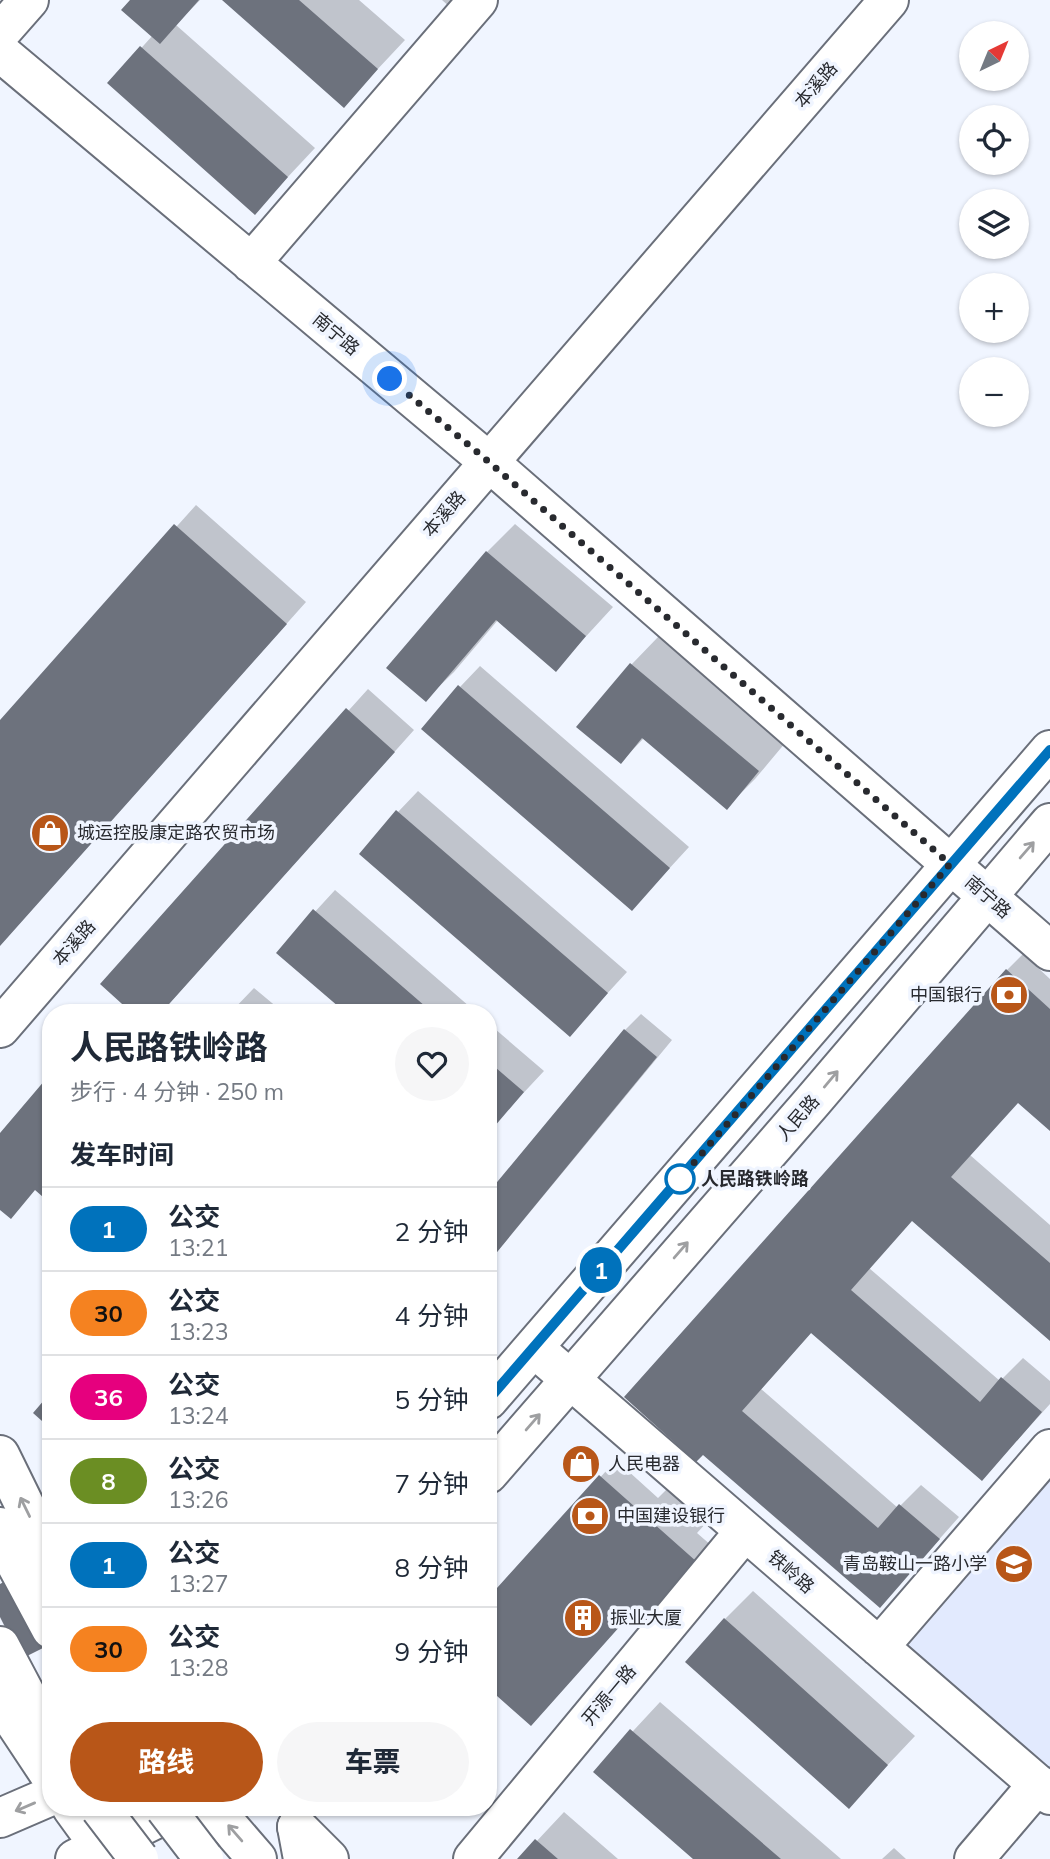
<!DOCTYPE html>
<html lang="zh">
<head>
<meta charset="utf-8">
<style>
	body { margin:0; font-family:Mulish,"Noto Sans SC",sans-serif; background:#f6f6f7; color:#1f2937; height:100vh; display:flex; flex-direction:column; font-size:26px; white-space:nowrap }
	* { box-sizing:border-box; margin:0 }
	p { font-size:23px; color:#747a83 }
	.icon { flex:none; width:38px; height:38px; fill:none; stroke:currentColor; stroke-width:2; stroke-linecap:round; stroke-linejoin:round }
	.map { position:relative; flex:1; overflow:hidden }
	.drawer { position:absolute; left:42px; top:1004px; width:455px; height:812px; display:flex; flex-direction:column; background:#fff; border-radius:28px; box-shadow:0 2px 5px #0004 }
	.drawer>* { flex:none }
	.badge { padding:0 14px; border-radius:23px; font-size:24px; line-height:46px }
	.needle { width:46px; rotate:43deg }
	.tools { position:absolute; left:959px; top:21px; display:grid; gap:14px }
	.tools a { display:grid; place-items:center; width:70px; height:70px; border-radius:50%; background:#fff; box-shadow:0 2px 5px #0004; font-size:35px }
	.you { position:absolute; width:35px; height:35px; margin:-18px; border:5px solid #fff; border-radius:50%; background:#1a73e8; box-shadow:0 0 0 10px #1a73e833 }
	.map>.badge { position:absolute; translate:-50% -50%; box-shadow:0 0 0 4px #fff }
	h2 { padding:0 28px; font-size:26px; line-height:63px }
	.round { display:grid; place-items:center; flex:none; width:74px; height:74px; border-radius:37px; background:#f6f6f7 }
	.summary { display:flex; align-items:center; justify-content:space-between; height:119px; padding:0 28px }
	h1 { font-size:33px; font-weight:700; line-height:52px }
	.action { display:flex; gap:14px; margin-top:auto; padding:14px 28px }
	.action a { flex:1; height:80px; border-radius:42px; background:#b85618; color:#fff; font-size:28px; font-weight:700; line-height:80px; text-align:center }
	.action a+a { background:#f6f6f7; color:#1f2937 }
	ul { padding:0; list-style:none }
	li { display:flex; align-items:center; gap:21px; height:84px; padding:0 28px; border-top:2px solid #e0e1e3 }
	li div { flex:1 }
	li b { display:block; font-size:26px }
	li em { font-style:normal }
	li .badge { min-width:77px; font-weight:700; text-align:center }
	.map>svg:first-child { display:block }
</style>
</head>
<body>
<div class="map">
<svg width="1050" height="1859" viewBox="0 0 1050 1859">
	<rect width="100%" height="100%" fill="#f0f5ff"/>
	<!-- built -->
	<path fill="#e2eafe" d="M1050,1481V1770L907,1647Z"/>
	<!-- shadow -->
	<path fill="#0003" d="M132,0H200L176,25L315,148L255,212L110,83L153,35Z
		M224,0H359L405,40L344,105Z
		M442,0H462L452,9Z
		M196,505L306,602L0,945V723Z
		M515,524L613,607L556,669L498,620L454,672L426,699L487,552Z
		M659,636L786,742L755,779L727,807L644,738L621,762L579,726L632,664Z
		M480,666L689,847L632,909L460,687Z
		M368,689L414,730L168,1005L160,1013H135L102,984Z
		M418,791L627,972L570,1034L398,812Z
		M335,890L477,1013H349L278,952Z
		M1023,954L1050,979V1128L1018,1101L970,1155L1050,1225V1338L913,1219L869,1268L1000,1381L1023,1358L1050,1381V1404L982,1479L812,1332L761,1389L898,1508L921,1485L959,1517L880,1606L703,1453L1007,970Z
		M254,988L284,1013H230Z
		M641,1014L672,1040L488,1263V1196L625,1030Z
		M488,1023L544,1071L488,1131Z
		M616,1460L658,1498L669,1487L708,1521L697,1533L720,1553L639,1604L488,1601Z
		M753,1591L915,1736L849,1806L725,1619Z
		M660,1702L841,1859H696L595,1772Z
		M564,1812L618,1859H520Z
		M894,1848L906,1859H882Z"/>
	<!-- building -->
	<path fill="#6d727d" d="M130,0H199L160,44L121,10Z
		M222,0H299L378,69L344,108Z
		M140,46L288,177L255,215L107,83Z
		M174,524L287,624L0,946V720Z
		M486,551L586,636L556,672L496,620L426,702L386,668Z
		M630,663L759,771L727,810L642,738L621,764L576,727Z
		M458,685L670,868L632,911L421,729Z
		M346,708L395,752L161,1013H132L100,984Z
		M396,810L608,993L570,1037L359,854Z
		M313,909L433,1013H346L276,953Z
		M1006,969L1050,1009V1131L1018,1103L951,1177L1050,1263V1341L912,1221L851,1290L980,1402L1001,1377L1042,1412L982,1481L811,1333L742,1411L878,1528L899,1504L940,1539L880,1608L703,1455L696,1462L624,1397Z
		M624,1029L657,1057L488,1263V1193Z
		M488,1061L524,1092L488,1134Z
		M51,1073V1204L35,1190L11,1219L0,1210V1133Z
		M51,1392V1429L33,1413Z
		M599,1475L706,1570L658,1623L638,1606L531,1726L488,1688V1598Z
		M13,1577L47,1646L21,1659L0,1617V1584Z
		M724,1618L888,1765L849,1809L685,1662Z
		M630,1729L781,1859H693L593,1772Z
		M535,1839L558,1859H517Z"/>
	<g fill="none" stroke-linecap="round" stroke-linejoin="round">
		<defs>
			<path id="minor" d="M0,33L29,0
				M0,52L489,462L1050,951
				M251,263L478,0
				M0,1028L889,0
				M534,1348L1050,1795
				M879,1647L1050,1449
				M297,1827L329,1859
				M473,1859L745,1531
				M974,1859L1038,1784"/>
			<path id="major" d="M488,1400L1050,750
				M0,1455L51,1559
				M488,1474L812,1102L1050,823
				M0,1700L51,1777
				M72,1808L109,1859
				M213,1808L257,1859
				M0,1818L51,1796
				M75,1859L178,1808"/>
			<path id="highway" d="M0,1527L9,1551L51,1629
				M0,1646L36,1714L51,1736
				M297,1827L303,1859"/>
		</defs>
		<!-- minor casing -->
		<use href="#minor" stroke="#6a6f7a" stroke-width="42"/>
		<!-- major casing -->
		<use href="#major" stroke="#6a6f7a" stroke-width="42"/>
		<!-- highway casing -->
		<use href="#highway" stroke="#6a6f7a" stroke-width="42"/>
		<!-- minor -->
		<use href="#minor" stroke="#fff" stroke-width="38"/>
		<!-- major -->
		<use href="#major" stroke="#fff" stroke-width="38"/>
		<!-- highway -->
		<use href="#highway" stroke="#fff" stroke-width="38"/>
		<defs>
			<path id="highway-bridge" d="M100,1808L139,1859
				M165,1808L204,1859"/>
		</defs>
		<!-- highway-bridge casing -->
		<use href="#highway-bridge" stroke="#6a6f7a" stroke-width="42" stroke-linecap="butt"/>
		<!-- highway-bridge -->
		<use href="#highway-bridge" stroke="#fff" stroke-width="38"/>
	</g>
	<!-- one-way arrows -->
	<defs><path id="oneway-shaft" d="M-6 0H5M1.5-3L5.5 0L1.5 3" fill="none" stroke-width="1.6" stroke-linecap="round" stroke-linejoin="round" transform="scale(1.75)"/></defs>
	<g stroke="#9e9fa1">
		<use href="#oneway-shaft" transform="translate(1027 850) rotate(-49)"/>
		<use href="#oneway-shaft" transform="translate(831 1079) rotate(-50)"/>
		<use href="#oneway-shaft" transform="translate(681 1250) rotate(-49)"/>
		<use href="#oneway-shaft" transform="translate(533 1422) rotate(-49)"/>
		<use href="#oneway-shaft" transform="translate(25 1507) rotate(-116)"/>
		<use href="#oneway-shaft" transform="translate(25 1807) rotate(157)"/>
		<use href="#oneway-shaft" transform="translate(235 1833) rotate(-131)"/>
	</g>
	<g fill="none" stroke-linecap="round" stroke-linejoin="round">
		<defs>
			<path id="line" d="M488,1400L1050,750"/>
		</defs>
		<!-- line casing -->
		<use href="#line" stroke="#fff" stroke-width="16"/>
		<!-- line -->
		<use href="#line" stroke="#0072bc" stroke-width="10"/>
		<!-- walk -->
		<path stroke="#282a2f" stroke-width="7" stroke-dasharray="0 12.6" d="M390,379L489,462L950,864L680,1179"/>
	</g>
	<!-- icons -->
	<defs>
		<symbol id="shop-disc" viewBox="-11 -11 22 22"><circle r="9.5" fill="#b85618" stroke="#f0f5ff"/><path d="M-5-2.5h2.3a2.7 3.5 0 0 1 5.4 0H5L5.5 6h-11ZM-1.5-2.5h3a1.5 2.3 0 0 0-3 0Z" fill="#fff"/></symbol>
		<symbol id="bank-disc" viewBox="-11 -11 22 22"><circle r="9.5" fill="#b85618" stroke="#f0f5ff"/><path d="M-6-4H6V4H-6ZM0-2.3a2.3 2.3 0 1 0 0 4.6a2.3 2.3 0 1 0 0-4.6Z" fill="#fff"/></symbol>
		<symbol id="school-disc" viewBox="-11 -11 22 22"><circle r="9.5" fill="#b85618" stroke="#f0f5ff"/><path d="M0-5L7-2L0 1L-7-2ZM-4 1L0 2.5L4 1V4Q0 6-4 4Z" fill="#fff"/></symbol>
		<symbol id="building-disc" viewBox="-11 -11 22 22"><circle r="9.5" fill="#b85618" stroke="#f0f5ff"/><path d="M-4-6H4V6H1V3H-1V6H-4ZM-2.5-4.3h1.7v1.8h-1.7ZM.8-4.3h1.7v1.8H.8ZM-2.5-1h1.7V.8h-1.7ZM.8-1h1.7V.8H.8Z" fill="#fff"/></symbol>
	</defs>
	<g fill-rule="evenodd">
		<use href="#shop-disc" x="28" y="811" width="44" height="44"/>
		<use href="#bank-disc" x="987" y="973" width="44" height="44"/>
		<use href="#shop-disc" x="559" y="1442" width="44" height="44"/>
		<use href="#bank-disc" x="568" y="1494" width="44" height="44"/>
		<use href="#school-disc" x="992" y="1542" width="44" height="44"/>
		<use href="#building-disc" x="561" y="1596" width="44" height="44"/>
	</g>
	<!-- markers -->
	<circle fill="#fff" stroke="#0072bc" stroke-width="3.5" cx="680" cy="1179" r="14"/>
	<g text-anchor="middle" stroke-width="7" stroke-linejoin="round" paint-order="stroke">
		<!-- street labels -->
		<g font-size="18" fill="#282a2f" stroke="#f0f5ff">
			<text transform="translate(816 85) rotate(-49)" y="6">本溪路</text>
			<text transform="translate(336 334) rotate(40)" y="6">南宁路</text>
			<text transform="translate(444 514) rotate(-49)" y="6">本溪路</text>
			<text transform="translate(988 897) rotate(41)" y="6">南宁路</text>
			<text transform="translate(74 943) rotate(-49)" y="6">本溪路</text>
			<text transform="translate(798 1118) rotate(-49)" y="6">人民路</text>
			<text transform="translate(791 1572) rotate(41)" y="6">铁岭路</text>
			<text transform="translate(609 1695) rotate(-50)" y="6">开源一路</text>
		</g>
		<!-- poi labels -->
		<g font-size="18" fill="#282a2f" stroke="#f0f5ff" text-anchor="start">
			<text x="77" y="839">城运控股康定路农贸市场</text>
			<text x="982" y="1001" text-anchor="end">中国银行</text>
			<text x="608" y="1470">人民电器</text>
			<text x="617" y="1522">中国建设银行</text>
			<text x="987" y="1570" text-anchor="end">青岛鞍山一路小学</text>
			<text x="610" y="1624">振业大厦</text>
		</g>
		<!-- stop labels -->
		<g font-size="18" font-weight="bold" fill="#282a2f" stroke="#f0f5ff" text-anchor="start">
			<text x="701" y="1185">人民路铁岭路</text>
		</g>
	</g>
</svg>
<div class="tools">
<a><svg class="needle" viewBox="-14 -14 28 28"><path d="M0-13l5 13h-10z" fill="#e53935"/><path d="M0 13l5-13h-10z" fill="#747a83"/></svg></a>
<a><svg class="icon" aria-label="locate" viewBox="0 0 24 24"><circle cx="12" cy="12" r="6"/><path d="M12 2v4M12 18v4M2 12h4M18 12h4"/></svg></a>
<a><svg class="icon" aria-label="layers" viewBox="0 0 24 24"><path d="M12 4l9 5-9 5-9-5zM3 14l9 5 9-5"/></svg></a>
<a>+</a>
<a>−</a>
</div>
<div class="you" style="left:390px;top:379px"></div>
<b class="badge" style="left:601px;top:1270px;background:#0072bc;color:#fff">1</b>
<section class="drawer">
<div class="summary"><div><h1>人民路铁岭路</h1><p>步行 · 4 分钟 · 250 m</p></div><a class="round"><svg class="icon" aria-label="heart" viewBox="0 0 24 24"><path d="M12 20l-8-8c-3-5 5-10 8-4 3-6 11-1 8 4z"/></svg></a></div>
<h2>发车时间</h2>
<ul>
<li><span class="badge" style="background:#0072bc;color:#fff">1</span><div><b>公交</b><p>13:21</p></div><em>2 分钟</em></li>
<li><span class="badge" style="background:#f58220;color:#111">30</span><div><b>公交</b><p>13:23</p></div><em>4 分钟</em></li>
<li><span class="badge" style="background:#e6007e;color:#fff">36</span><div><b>公交</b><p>13:24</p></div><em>5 分钟</em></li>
<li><span class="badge" style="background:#6b8e23;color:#fff">8</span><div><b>公交</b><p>13:26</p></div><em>7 分钟</em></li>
<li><span class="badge" style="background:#0072bc;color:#fff">1</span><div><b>公交</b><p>13:27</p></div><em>8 分钟</em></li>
<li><span class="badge" style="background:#f58220;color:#111">30</span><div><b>公交</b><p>13:28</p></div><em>9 分钟</em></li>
</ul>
<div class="action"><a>路线</a><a>车票</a></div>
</section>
</div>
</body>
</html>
